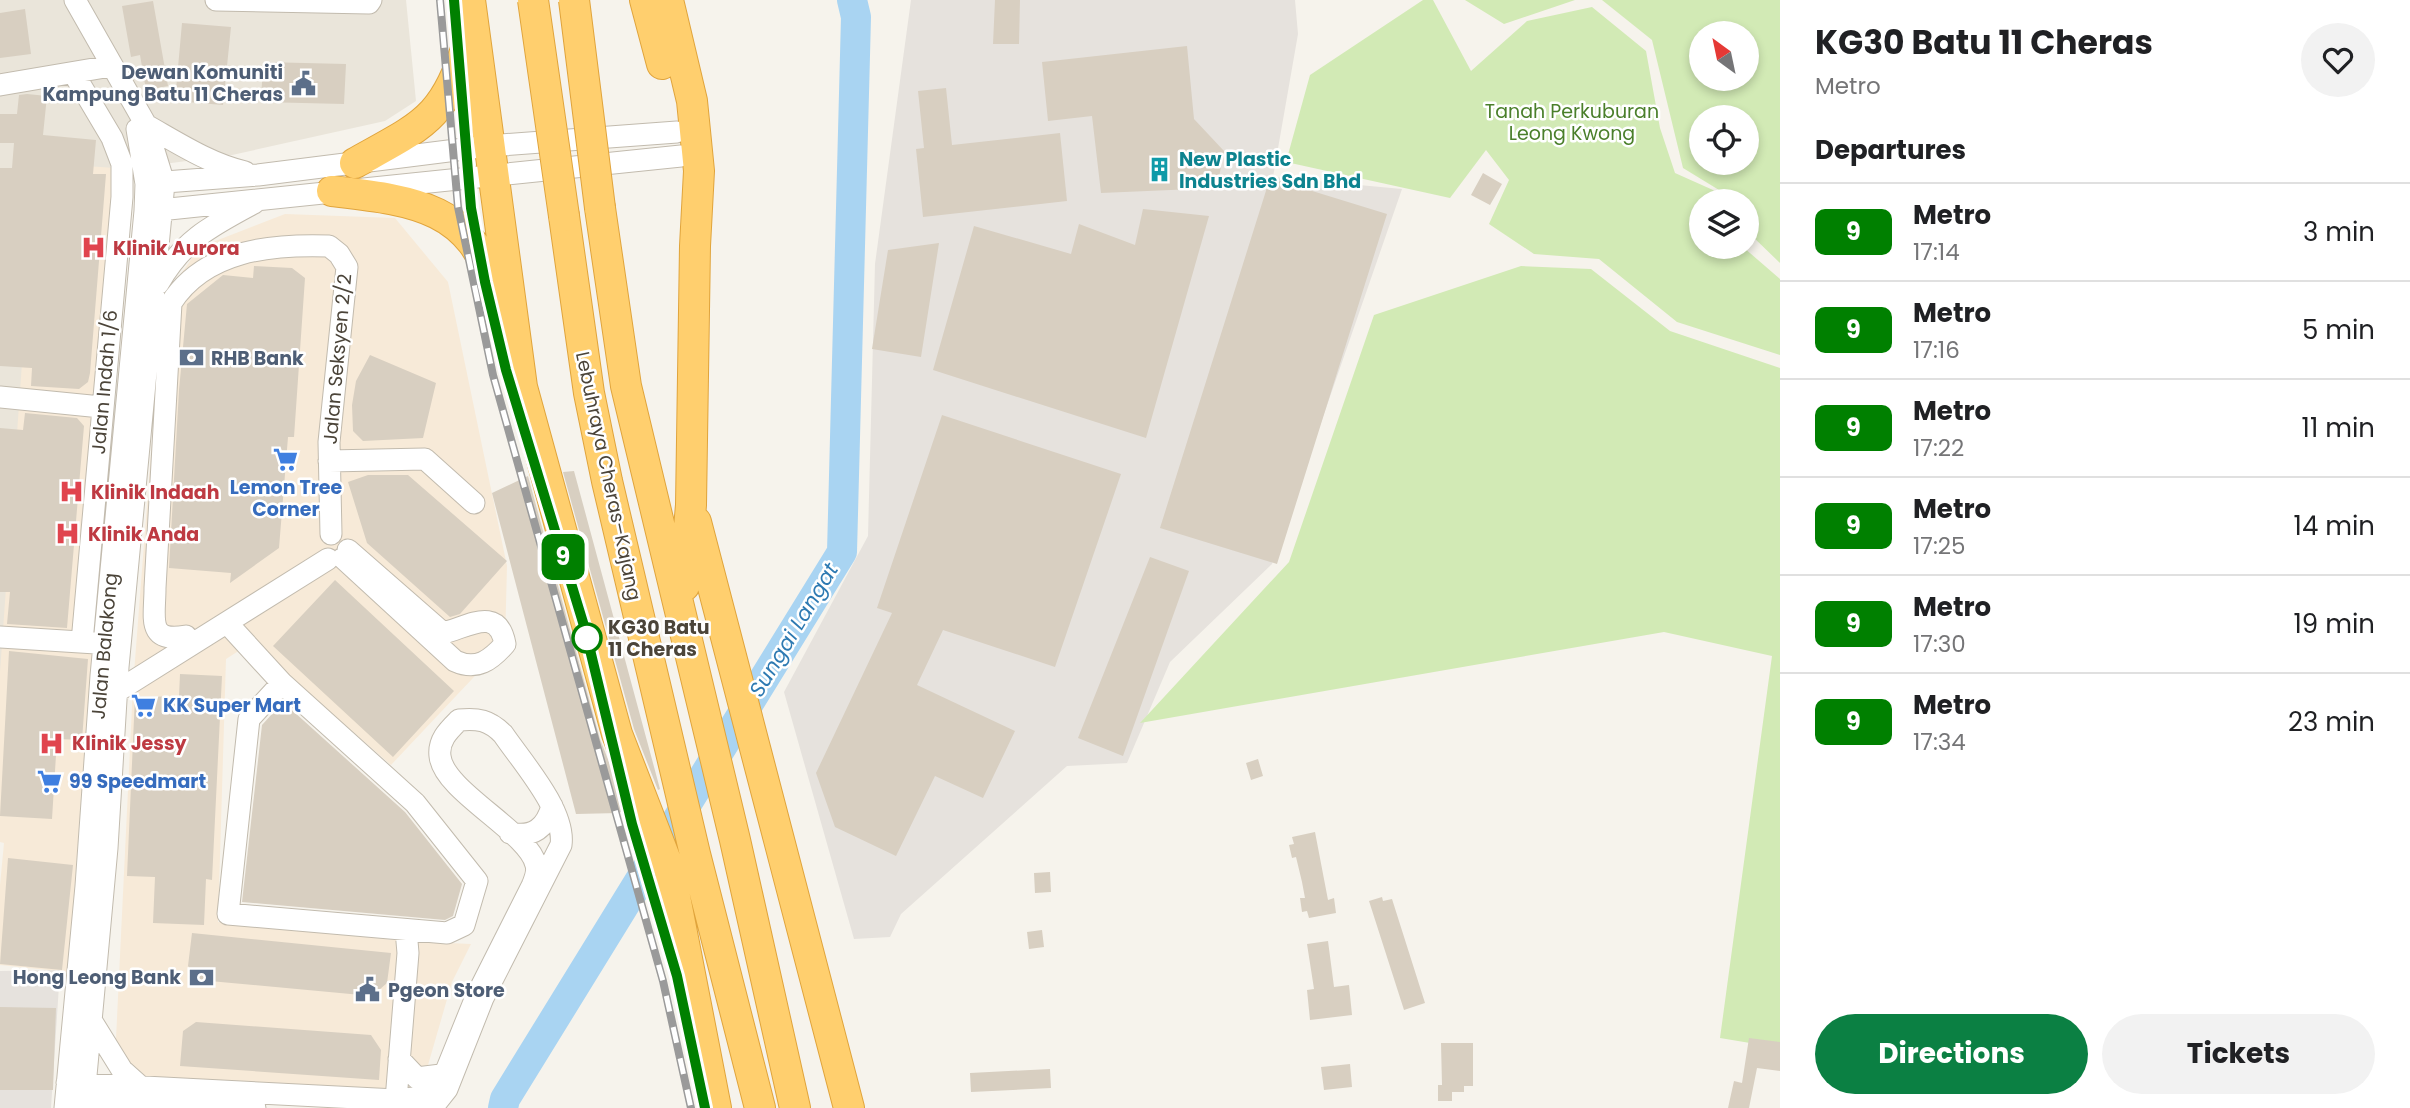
<!DOCTYPE html>
<html lang="en">
<head>
<meta charset="utf-8">
<style>
	body { margin:0; font-family:Poppins,sans-serif; background:#f2f2f2; color:#202124; height:100vh; display:flex; flex-direction:column; font-size:26px; white-space:nowrap }
	* { box-sizing:border-box; margin:0 }
	p { font-size:23px; color:#757577 }
	.icon { flex:none; width:38px; height:38px; fill:none; stroke:currentColor; stroke-width:2; stroke-linecap:round; stroke-linejoin:round }
	.map { position:relative; flex:1; overflow:hidden }
	.drawer { display:flex; flex-direction:column; background:#fff; width:630px }
	.drawer>* { flex:none }
	.badge { padding:0 14px; border-radius:10px; font-size:24px; line-height:46px }
	.needle { width:46px; rotate:327deg }
	.buttons { position:absolute; left:1689px; top:21px; display:grid; gap:14px }
	.buttons a { display:grid; place-items:center; width:70px; height:70px; border-radius:50%; background:#fff; box-shadow:0 4px 10px #0003; font-size:35px }
	.map>.badge { position:absolute; translate:-50% -50%; box-shadow:0 0 0 4px #fff }
	h2 { padding:0 35px; font-size:26px; line-height:63px }
	.round { display:grid; place-items:center; flex:none; width:74px; height:74px; border-radius:37px; background:#f2f2f2 }
	.overview { display:flex; align-items:center; justify-content:space-between; height:119px; padding:0 35px }
	h1 { font-size:33px; font-weight:700; line-height:52px }
	.primary-button { display:flex; gap:14px; margin-top:auto; padding:14px 35px }
	.primary-button a { flex:1; height:80px; border-radius:42px; background:#0b8043; color:#fff; font-size:28px; font-weight:700; line-height:80px; text-align:center }
	.primary-button a+a { background:#f2f2f2; color:#202124 }
	ul { padding:0; list-style:none }
	li { display:flex; align-items:center; gap:21px; height:98px; padding:0 35px; border-top:2px solid #e0e0e0 }
	li div { flex:1 }
	li b { display:block; font-size:26px }
	li em { font-style:normal }
	li .badge { min-width:77px; font-weight:700; text-align:center }
	main { display:flex; flex:1; min-height:0 }
	.map>svg:first-child { display:block }
</style>
</head>
<body>
<main>
<div class="map">
<svg width="1780" height="1108" viewBox="0 0 1780 1108">
	<rect width="100%" height="100%" fill="#f6f3ec"/>
	<!-- residential -->
	<path fill="#eae5da" d="M0,0H406L416,101L385,121L232,155L126,169L0,830Z"/>
	<!-- commercial -->
	<path fill="#f7ead8" d="M42,163L115,168L93,424V649L68,972L0,965V885L4,843L0,842V672L24,335Z
		M285,214L395,218L448,282L507,566L505,644L391,765L251,643L226,659L218,922L405,941L471,944L452,982L424,1079L405,1094L148,1087L119,1055L116,1039L133,686L163,299L200,247Z"/>
	<!-- industrial -->
	<path fill="#e6e2dd" d="M911,0H1295L1298,34L1273,177L1402,189L1272,564L1170,662L1127,763L1067,766L901,914L890,937L854,939L784,692L868,536L875,264Z
		M60,970L51,1108H0V971Z"/>
	<!-- green -->
	<path fill="#d2eab5" fill-rule="evenodd" d="M1423,0H1433L1471,71L1527,21L1592,7L1646,51L1660,128L1675,173L1713,190L1724,201H1701V247H1743L1780,279V355L1677,322L1599,259L1534,254L1489,224L1509,180L1486,150L1450,198L1286,162L1310,75Z
		M1465,0H1575L1504,24Z
		M1602,0H1780V263L1751,235L1746,201H1737L1683,168L1652,40ZM1746,33V79H1701V33ZM1746,117V163H1701V117Z
		M1521,266L1591,269L1670,331L1780,368V1048L1720,1038L1772,656L1664,632L1140,723L1289,562L1374,315Z"/>
	<g fill="none" stroke-linecap="round" stroke-linejoin="round">
		<!-- river -->
		<path stroke="#a9d4f2" stroke-width="30" d="M503,1108L505,1099L842,552L856,17L852,0"/>
	</g>
	<!-- building -->
	<path fill="#d8cfc1" d="M995,0H1020L1019,44H993Z
		M153,1L168,86L146,90L140,55L131,57L122,6Z
		M25,9L31,54L0,58V13Z
		M182,23L231,27L223,105L175,101Z
		M1187,46L1194,119L1224,151L1217,188L1101,193L1092,116L1048,121L1042,62Z
		M263,62L346,64L344,104L261,102Z
		M946,88L952,145L1060,133L1067,201L923,217L916,149L924,148L918,91Z
		M27,94L47,96L43,135L96,140L93,174H106L90,373L88,382L79,389L31,386L32,368L0,366V168H12L14,143H0V114H17L19,95Z
		M1483,173L1502,184L1490,205L1471,195Z
		M1270,178L1387,214L1277,564L1160,528Z
		M1143,209L1209,216L1146,438L933,370L974,226L1071,254L1079,224L1135,245Z
		M939,243L921,357L872,349L888,250Z
		M254,266L292,268L305,278L294,437H288L279,548L230,583L231,573L169,568L179,390L187,304L223,275L253,278Z
		M370,355L436,383L423,438L363,441L353,431L352,405L356,381Z
		M25,413L77,418L84,426L67,628L7,624L10,592H0V428L23,430Z
		M942,415L1121,474L1055,667L943,630L917,685L1015,731L983,798L935,776L896,856L835,827L816,773L892,613L877,608Z
		M574,471L660,789L658,790L634,729L563,472Z
		M368,475H408L507,561L460,614L450,617L367,543L348,482Z
		M528,476L600,739L627,808L619,813L576,814L492,493Z
		M1150,557L1189,571L1123,756L1078,738Z
		M335,580L454,691L393,757L273,646Z
		M9,651L88,659L82,740L57,739L52,819L0,816Z
		M180,674L222,676L212,880L206,879L204,925L153,923L155,877L127,876L135,696L179,697Z
		M283,702L405,812L462,884L453,916L445,920L242,902L262,725Z
		M1258,759L1263,776L1251,780L1246,763Z
		M1315,832L1328,900L1334,898L1336,913L1309,918L1307,911L1302,912L1300,898H1305L1302,882L1296,857L1292,858L1289,845L1294,844L1292,837Z
		M8,858L73,865L62,970L0,964Z
		M1050,872L1051,892L1035,893L1034,873Z
		M1382,897L1383,901L1392,899L1425,1003L1404,1010L1369,901Z
		M1042,930L1044,947L1029,949L1027,932Z
		M192,933L391,953L387,983L372,996L199,980L188,966Z
		M1328,941L1334,987L1349,985L1352,1015L1310,1020L1307,990L1314,989L1307,944Z
		M0,1007L56,1008L53,1090H0Z
		M196,1022L371,1035L381,1050L379,1080L180,1066L183,1031Z
		M1749,1038L1780,1042V1071L1757,1068L1749,1108H1728L1734,1081L1742,1083Z
		M1441,1043H1473V1086H1464V1092H1452V1101H1438V1085H1442Z
		M1350,1064L1352,1087L1324,1090L1321,1067Z
		M1050,1069L1051,1088L971,1092L970,1073Z"/>
	<g fill="none" stroke-linecap="round" stroke-linejoin="round">
		<defs>
			<path id="minor" d="M75,0L146,125L164,183L118,667L107,848L83,1108
				M216,0L369,3L371,0
				M74,74L112,138L122,164V197L82,642
				M0,85L111,66
				M146,125C178,143 210,164 245,172
				M152,183L258,175L488,146L677,132
				M150,211L681,156
				M158,284C183,240 211,226 254,203
				M0,397L101,407
				M329,461L425,459L474,503
				M343,558L455,661C477,671 491,660 505,644C498,605 468,627 443,633L348,550
				M227,623L282,683L415,803L477,881L464,925L447,933L228,914L249,719L282,683
				M186,636C146,643 155,618 155,588L171,303C205,250 271,244 329,246L339,254L347,267L329,442L331,534
				M0,637L96,643
				M116,692L328,559
				M510,833C533,838 546,828 552,806
				M91,1020L122,1070L141,1087
				M399,1059L417,1078L441,1075L447,1070
				M67,1083L396,1100L424,1097L440,1086L476,997L532,886C535,879 538,872 536,865C529,832 443,791 440,756C438,740 449,730 459,720C478,718 489,720 503,734C522,762 566,811 561,845L483,998L447,1089L432,1108
				M71,1101L255,1108
				M65,1108L86,886L101,676L145,211L146,184L137,129
				M387,1108L396,1100L408,953L406,930"/>
			<path id="highway" d="M470,0L522,387L617,734L670,871L716,1108
				M645,0L662,64
				M668,0L692,101L699,171L695,246L691,505L684,586
				M355,163C427,123 444,119 470,37
				M332,191C409,200 474,205 495,293
				M600,208L626,386L735,840L795,1108
				M564,216L589,393L607,481L695,854L760,1108
				M696,522L849,1108"/>
		</defs>
		<!-- minor casing -->
		<use href="#minor" stroke="#c2bbae" stroke-width="23"/>
		<!-- highway casing -->
		<use href="#highway" stroke="#e0a43c" stroke-width="32"/>
		<!-- minor -->
		<use href="#minor" stroke="#fff" stroke-width="21"/>
		<!-- highway -->
		<use href="#highway" stroke="#ffcf6e" stroke-width="30"/>
		<defs>
			<path id="rail" d="M440,0L458,207L493,375L663,981L691,1108
				M454,0L471,208L485,282L506,370L585,629L632,824L677,976L705,1108"/>
		</defs>
		<!-- rail casing -->
		<use href="#rail" stroke="#9a9a9a" stroke-width="8"/>
		<!-- rail -->
		<use href="#rail" stroke="#fff" stroke-width="5" stroke-dasharray="16" stroke-linecap="butt"/>
		<defs>
			<path id="highway-bridge" d="M533,0L564,216
				M574,0L600,208"/>
		</defs>
		<!-- highway-bridge casing -->
		<use href="#highway-bridge" stroke="#e0a43c" stroke-width="32" stroke-linecap="butt"/>
		<!-- highway-bridge -->
		<use href="#highway-bridge" stroke="#ffcf6e" stroke-width="30"/>
	</g>
	<g fill="none" stroke-linecap="round" stroke-linejoin="round">
		<defs>
			<path id="line" d="M454,0L471,208L485,282L506,370L585,629L632,824L677,976L705,1108"/>
		</defs>
		<!-- line casing -->
		<use href="#line" stroke="#fff" stroke-width="16"/>
		<!-- line -->
		<use href="#line" stroke="#008000" stroke-width="10"/>
	</g>
	<!-- icons -->
	<defs>
		<symbol id="civic-bare" viewBox="-9 -9 18 18"><path d="M-.6-6.5H3V-4.5H.6V-3L4-1V1h2V6H-6V1h2V-1L-.6-3ZM-1.2 2.5V6h2.4V2.5Z" fill="#5c6f8a" stroke="#fff" stroke-width="2.5" paint-order="stroke"/></symbol>
		<symbol id="building-bare" viewBox="-9 -9 18 18"><path d="M-4-6H4V6H1V3H-1V6H-4ZM-2.5-4.3h1.7v1.8h-1.7ZM.8-4.3h1.7v1.8H.8ZM-2.5-1h1.7V.8h-1.7ZM.8-1h1.7V.8H.8Z" fill="#0f9aa8" stroke="#fff" stroke-width="2.5" paint-order="stroke"/></symbol>
		<symbol id="hospital-bare" viewBox="-9 -9 18 18"><path d="M-5-5h3v3.5h4V-5h3V5h-3V1.5h-4V5h-3Z" fill="#e0444e" stroke="#fff" stroke-width="2.5" paint-order="stroke"/></symbol>
		<symbol id="bank-bare" viewBox="-9 -9 18 18"><path d="M-6-4H6V4H-6ZM0-2.3a2.3 2.3 0 1 0 0 4.6a2.3 2.3 0 1 0 0-4.6Z" fill="#5c6f8a" stroke="#fff" stroke-width="2.5" paint-order="stroke"/></symbol>
		<symbol id="supermarket-bare" viewBox="-9 -9 18 18"><path d="M-6-5.5h2.5l.6 2H6L4.5 2H-2.5L-4.4-4H-6ZM-1.5 3.2a1.3 1.3 0 1 0 .1 0ZM3 3.2a1.3 1.3 0 1 0 .1 0Z" fill="#3f7fe0" stroke="#fff" stroke-width="2.5" paint-order="stroke"/></symbol>
	</defs>
	<g fill-rule="evenodd">
		<use href="#civic-bare" x="286" y="66" width="35" height="35"/>
		<use href="#building-bare" x="1142" y="152" width="35" height="35"/>
		<use href="#hospital-bare" x="76" y="230" width="35" height="35"/>
		<use href="#bank-bare" x="174" y="340" width="35" height="35"/>
		<use href="#supermarket-bare" x="268" y="442" width="35" height="35"/>
		<use href="#hospital-bare" x="54" y="474" width="35" height="35"/>
		<use href="#hospital-bare" x="50" y="516" width="35" height="35"/>
		<use href="#supermarket-bare" x="126" y="688" width="35" height="35"/>
		<use href="#hospital-bare" x="34" y="726" width="35" height="35"/>
		<use href="#supermarket-bare" x="32" y="764" width="35" height="35"/>
		<use href="#bank-bare" x="184" y="960" width="35" height="35"/>
		<use href="#civic-bare" x="350" y="972" width="35" height="35"/>
	</g>
	<!-- markers -->
	<circle fill="#fff" stroke="#008000" stroke-width="3.5" cx="587" cy="638" r="14"/>
	<g text-anchor="middle" stroke-width="5" stroke-linejoin="round" paint-order="stroke">
		<!-- service labels -->
		<g font-size="19" font-weight="bold" fill="#4e5e75" stroke="#fff" text-anchor="end">
			<text x="283" y="79">Dewan Komuniti<tspan x="283" dy="22">Kampung Batu 11 Cheras</tspan></text>
			<text x="211" y="365" text-anchor="start">RHB Bank</text>
			<text x="181" y="984">Hong Leong Bank</text>
			<text x="388" y="997" text-anchor="start">Pgeon Store</text>
		</g>
		<!-- park labels -->
		<g font-size="19" fill="#4a7f2a" stroke="#fff">
			<text x="1572" y="118">Tanah Perkuburan<tspan x="1572" dy="22">Leong Kwong</tspan></text>
		</g>
		<!-- culture labels -->
		<g font-size="19" font-weight="bold" fill="#0d838f" stroke="#fff" text-anchor="start">
			<text x="1179" y="166">New Plastic<tspan x="1179" dy="22">Industries Sdn Bhd</tspan></text>
		</g>
		<!-- health labels -->
		<g font-size="19" font-weight="bold" fill="#be3a42" stroke="#fff" text-anchor="start">
			<text x="113" y="255">Klinik Aurora</text>
			<text x="91" y="499">Klinik Indaah</text>
			<text x="88" y="541">Klinik Anda</text>
			<text x="72" y="750">Klinik Jessy</text>
		</g>
		<!-- street labels -->
		<g font-size="19" fill="#4b4439" stroke="#fff">
			<text transform="translate(337 359) rotate(-85)" y="7">Jalan Seksyen 2/2</text>
			<text transform="translate(104 382) rotate(-85)" y="7">Jalan Indah 1/6</text>
			<text transform="translate(609 476) rotate(78)" y="7">Lebuhraya Cheras–Kajang</text>
			<text transform="translate(104 646) rotate(-85)" y="7">Jalan Balakong</text>
		</g>
		<!-- shop labels -->
		<g font-size="19" font-weight="bold" fill="#366cbe" stroke="#fff" text-anchor="start">
			<text x="286" y="494" text-anchor="middle">Lemon Tree<tspan x="286" dy="22">Corner</tspan></text>
			<text x="163" y="712">KK Super Mart</text>
			<text x="69" y="788">99 Speedmart</text>
		</g>
		<!-- stop labels -->
		<g font-size="19" font-weight="bold" fill="#4b4439" stroke="#fff" text-anchor="start">
			<text x="608" y="634">KG30 Batu<tspan x="608" dy="22">11 Cheras</tspan></text>
		</g>
		<!-- water labels -->
		<g font-size="21" font-style="italic" fill="#2e7ab2" stroke="#fff">
			<text transform="translate(794 630) rotate(-59)" y="7">Sungai Langat</text>
		</g>
	</g>
</svg>
<div class="buttons">
<a><svg class="needle" viewBox="-14 -14 28 28"><path d="M0-13l5 13h-10z" fill="#e53935"/><path d="M0 13l5-13h-10z" fill="#757577"/></svg></a>
<a><svg class="icon" aria-label="locate" viewBox="0 0 24 24"><circle cx="12" cy="12" r="6"/><path d="M12 2v4M12 18v4M2 12h4M18 12h4"/></svg></a>
<a><svg class="icon" aria-label="layers" viewBox="0 0 24 24"><path d="M12 4l9 5-9 5-9-5zM3 14l9 5 9-5"/></svg></a>
</div>
<b class="badge" style="left:563px;top:557px;background:#008000;color:#fff">9</b>
</div>
<section class="drawer">
<div class="overview"><div><h1>KG30 Batu 11 Cheras</h1><p>Metro</p></div><a class="round"><svg class="icon" aria-label="heart" viewBox="0 0 24 24"><path d="M12 20l-8-8c-3-5 5-10 8-4 3-6 11-1 8 4z"/></svg></a></div>
<h2>Departures</h2>
<ul>
<li><span class="badge" style="background:#008000;color:#fff">9</span><div><b>Metro</b><p>17:14</p></div><em>3 min</em></li>
<li><span class="badge" style="background:#008000;color:#fff">9</span><div><b>Metro</b><p>17:16</p></div><em>5 min</em></li>
<li><span class="badge" style="background:#008000;color:#fff">9</span><div><b>Metro</b><p>17:22</p></div><em>11 min</em></li>
<li><span class="badge" style="background:#008000;color:#fff">9</span><div><b>Metro</b><p>17:25</p></div><em>14 min</em></li>
<li><span class="badge" style="background:#008000;color:#fff">9</span><div><b>Metro</b><p>17:30</p></div><em>19 min</em></li>
<li><span class="badge" style="background:#008000;color:#fff">9</span><div><b>Metro</b><p>17:34</p></div><em>23 min</em></li>
</ul>
<div class="primary-button"><a>Directions</a><a>Tickets</a></div>
</section>
</main>
</body>
</html>
